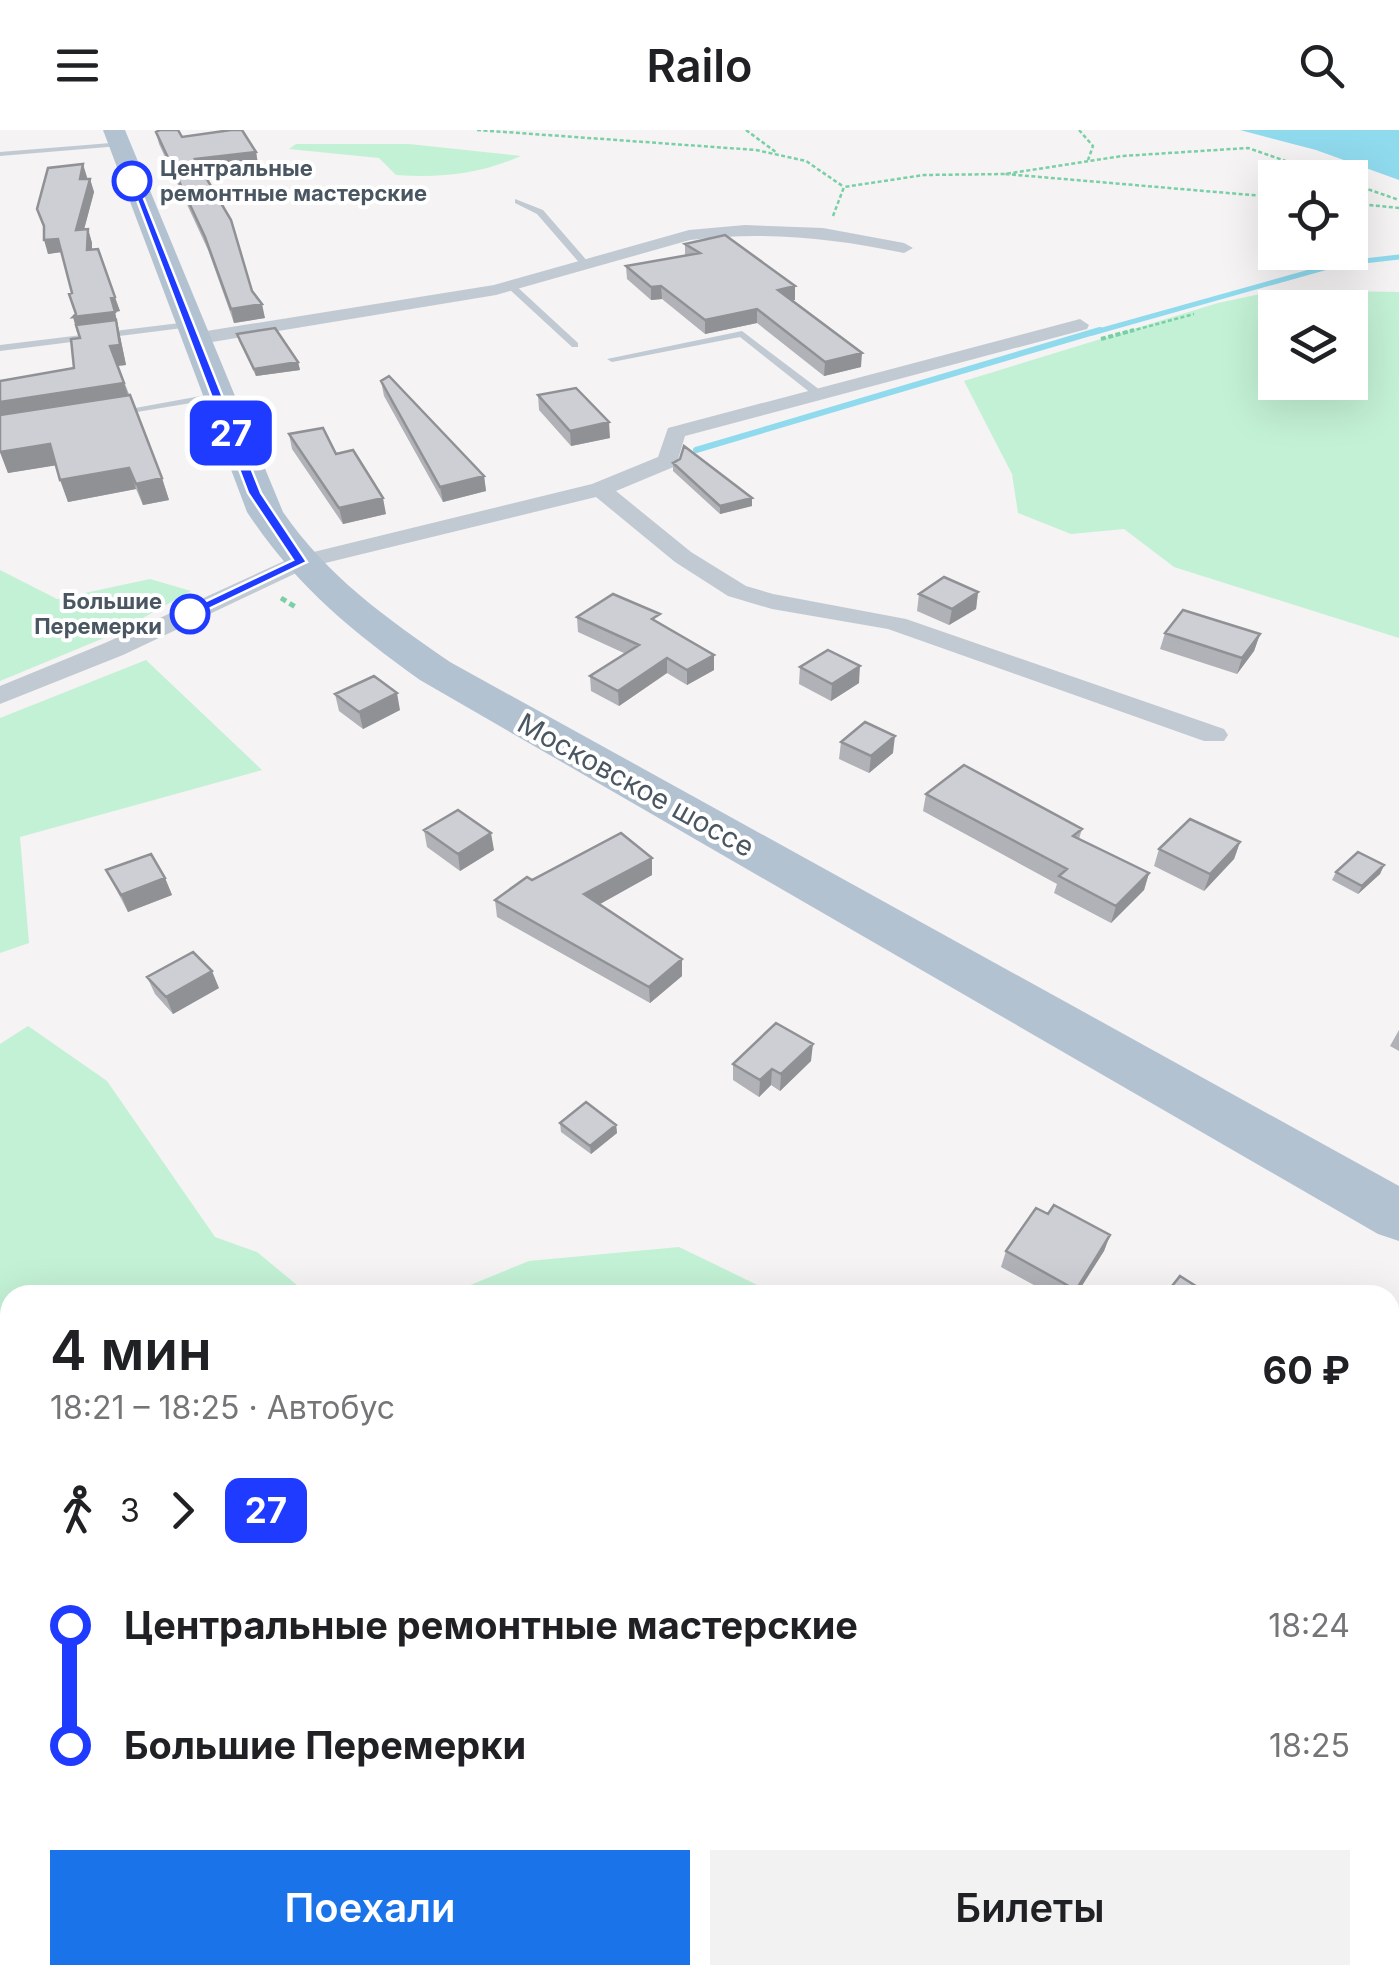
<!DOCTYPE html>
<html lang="ru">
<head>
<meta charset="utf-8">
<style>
	body { margin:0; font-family:Inter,sans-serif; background:#f2f2f2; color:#202124; height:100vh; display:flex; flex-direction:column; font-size:38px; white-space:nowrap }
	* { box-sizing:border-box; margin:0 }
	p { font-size:32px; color:#757577 }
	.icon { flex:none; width:55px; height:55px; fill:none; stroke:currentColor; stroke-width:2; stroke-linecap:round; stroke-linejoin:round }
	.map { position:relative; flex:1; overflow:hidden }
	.panel { position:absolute; left:0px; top:1155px; width:1400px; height:700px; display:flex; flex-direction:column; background:#fff; border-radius:30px 30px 0 0; box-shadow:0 10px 40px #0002 }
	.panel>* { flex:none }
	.badge { padding:0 20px; border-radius:15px; font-size:35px; line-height:65px }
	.controls { position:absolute; left:1258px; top:30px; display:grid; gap:20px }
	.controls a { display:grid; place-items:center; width:110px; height:110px; border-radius:0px; background:#fff; box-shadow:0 10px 40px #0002; font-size:50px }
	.map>.badge { position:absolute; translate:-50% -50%; box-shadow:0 0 0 5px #fff }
	.legs { display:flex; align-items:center; gap:15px; height:110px; padding:0 50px; font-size:32px }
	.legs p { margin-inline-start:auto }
	.summary { display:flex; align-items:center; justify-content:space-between; height:170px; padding:0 50px }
	h1 { font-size:55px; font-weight:600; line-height:75px }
	.cta { display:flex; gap:20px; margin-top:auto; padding:20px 50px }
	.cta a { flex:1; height:115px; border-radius:0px; background:#1a73e8; color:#fff; font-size:40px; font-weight:600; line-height:115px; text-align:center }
	.cta a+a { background:#f2f2f2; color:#202124 }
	ul { padding:0 50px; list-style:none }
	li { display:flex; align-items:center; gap:35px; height:120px; font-size:38px }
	li i { display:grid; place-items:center; width:15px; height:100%; margin:0 12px; background:currentColor }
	li i::after { content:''; width:25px; height:25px; margin:-12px; border:8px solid; border-radius:50%; background:#fff }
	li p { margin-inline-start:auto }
	li:first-child i { background:linear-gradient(#0000 50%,currentColor 0) }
	li:last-child i { background:linear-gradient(currentColor 50%,#0000 0) }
	header { display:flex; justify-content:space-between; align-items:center; height:130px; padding:0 50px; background:#fff; font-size:45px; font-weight:600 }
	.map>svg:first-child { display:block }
</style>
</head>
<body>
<header><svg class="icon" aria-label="menu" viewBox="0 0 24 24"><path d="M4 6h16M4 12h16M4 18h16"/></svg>Railo<svg class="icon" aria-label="search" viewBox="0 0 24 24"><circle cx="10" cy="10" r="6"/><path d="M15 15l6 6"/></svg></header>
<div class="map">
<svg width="1399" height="1855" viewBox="0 0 1399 1855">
	<rect width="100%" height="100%" fill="#f5f3f3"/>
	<!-- green -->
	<path fill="#c3f1d5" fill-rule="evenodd" d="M296,14H409L521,26C479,44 442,48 396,45L379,28L289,19Z
		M1279,160L1399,162V508L1174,437L1124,399L1071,404L1018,383L1012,344L964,251L1218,173ZM1275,178H1350V252H1275Z
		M0,440L57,469L150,449L191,461L116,503L0,551Z
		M146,530L262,640L20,707L29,813L0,823V588Z
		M28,896L107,951L215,1107L257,1122L309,1165H10V1845H751L758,1855H0V914Z
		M679,1117L778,1165H446L529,1131Z"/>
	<!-- water -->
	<path fill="#90daee" d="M1240,0H1399V50L1316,20Z"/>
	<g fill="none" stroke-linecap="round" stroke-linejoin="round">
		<!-- stream-far1 -->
		<path stroke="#90daee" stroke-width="5" d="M1092,203L1338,134L1399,127"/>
		<!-- stream -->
		<path stroke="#90daee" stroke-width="6" d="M696,320L1100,200"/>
		<!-- path-far2 -->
		<path stroke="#7ad0a6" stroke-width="2.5" stroke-dasharray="4 2.5" stroke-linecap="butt" d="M477,0L756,20L806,31L844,57
			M746,0L777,23
			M1079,0L1093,16L1088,30
			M1350,53L1399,70
			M1275,67L1005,44L1122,26L1248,18L1335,48
			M1350,73L1399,78
			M833,86L844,57L924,45L1005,44
			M1124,203L1194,184"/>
		<!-- path-far1 -->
		<path stroke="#7ad0a6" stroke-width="4" stroke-dasharray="5 2.5" stroke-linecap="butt" d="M1101,209L1134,200"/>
		<!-- path -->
		<path stroke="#7ad0a6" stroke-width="5" stroke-dasharray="6 4" stroke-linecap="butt" d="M281,468L297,478"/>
		<!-- service -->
		<path fill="#c1cad2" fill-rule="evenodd" d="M123,12L120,16L0,26V22Z
			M515,69L543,80L589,133V137H583L537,84L515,73Z
			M508,154H514L578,213V217H572L508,158Z
			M188,192L191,193V197L0,221V215Z
			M742,201L820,260V264H812L740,207L612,232L607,229Z
			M217,263L222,266L221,268L113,286L108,283Z"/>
		<!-- minor -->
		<path fill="#c1cad2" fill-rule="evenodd" d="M745,95L823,98L904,113L913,118L904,123C832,108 764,101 690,110L496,165L194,215L184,209L194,203L494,155L689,100Z
			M1080,189L1089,195L1087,199L685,306L676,336L616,361L691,422L746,456L773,464L906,489L1224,599L1228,605L1224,611H1204L888,499L772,479L728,466L675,432L596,367L309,437L123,525L0,574V556L105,513L293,427L592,354L658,327L668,298Z"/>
		<!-- primary -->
		<path fill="#b3c2d1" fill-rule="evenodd" d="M103,0H125L283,382C327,446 386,488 450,532L1399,1056V1111L1378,1104L420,550C349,499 296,456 247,382Z"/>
	</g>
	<!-- wall -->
	<path fill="#b0b2b7" d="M156,2L256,22L258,34L202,41L252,161L265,188L234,193L208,120L159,14Z
		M87,47V49H90L94,62L84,100L88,99L92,113V119L120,181L115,182L126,235L118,236L162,348L169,370L143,375L136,359L68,372L56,335L8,343L0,322L74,238L80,208L72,163L61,122L48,124L44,99L37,79Z
		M685,114L795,156V170H792L861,237L824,246L757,193L705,204L662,169L651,170L627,149L626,136L685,126Z
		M237,204L298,232L300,240L256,246L239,211Z
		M381,251L484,346L486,361L443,372L384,266Z
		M538,265L610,308L571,316L539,280Z
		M289,304L336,324L386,384L343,394L292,319Z
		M673,333L752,376L720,384L673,341Z
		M978,462L976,479L949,495L917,481L919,464Z
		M577,487L660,494L714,525V540L687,555L667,543L619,576L591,561L590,546L626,524L578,502Z
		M1165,503L1260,504L1254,521L1237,544L1160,519Z
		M800,537L859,553L831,571L799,554Z
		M335,564L400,580L363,599L339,581Z
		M841,612L893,623L869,643L839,629Z
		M926,664L1082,699L1079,709L1149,743L1144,760L1111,793L1054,763L1057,754L923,681Z
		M424,700L494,720L460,741L427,717Z
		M1240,712L1234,729L1204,761L1154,736L1159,719Z
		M652,728V745L599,774L682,829V846L650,873L497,787L495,770L532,750Z
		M1384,735L1380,744L1358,764L1332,750L1336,742Z
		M106,740L165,748L172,765L128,782Z
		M147,847L219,858L173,884L155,864Z
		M1399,900V921L1390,916Z
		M811,931L780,961L771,955L759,967L733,950V934Z
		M560,993L616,995L617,1003L591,1024L561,1002Z
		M1110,1105L1104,1121L1076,1165H1052L1001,1137L1006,1121Z"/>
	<!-- shaded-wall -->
	<path fill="#909195" d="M256,22L258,34L198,42L195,29Z
		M83,34L87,47L84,62L80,49Z
		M90,49L94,62L80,114L76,100Z
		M88,99L92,113V134L87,120Z
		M58,109L62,122L48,124L44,110Z
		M661,156L662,169L651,170V157Z
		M795,156V170L777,173L778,160Z
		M115,167L120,181L115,182L111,168Z
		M262,174L265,188L234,193L231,179Z
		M757,179V193L705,204V190Z
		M115,182L126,235L116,236L77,202L73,187Z
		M862,223L861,237L824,246L825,232Z
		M298,232L300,240L256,246L254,239Z
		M124,253L131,273L0,294V272Z
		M609,292L610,308L571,316L570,301Z
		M50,314L58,335L8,343L0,322Z
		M129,338L136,359L68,372L60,350Z
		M484,346L486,361L443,372L440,357Z
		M162,348L169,370L143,375L136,354Z
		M383,368L386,384L343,394L339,378Z
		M752,368V376L720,384V376Z
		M978,462L976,479L949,495L952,479Z
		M1260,504L1254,521L1237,544L1242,528Z
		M714,525V540L687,555V540Z
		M667,528V543L619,576L618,561Z
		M860,536L859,553L831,571L832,554Z
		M397,563L400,580L363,599L359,582Z
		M895,606L893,623L869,643L871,626Z
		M491,703L494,720L460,741L458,724Z
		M1240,712L1234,729L1204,761L1210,744Z
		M652,728V745L586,782L584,764Z
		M1384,735L1380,744L1358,764L1362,756Z
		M1149,743L1144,760L1111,793L1116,776Z
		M165,748L172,765L128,782L121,765Z
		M682,829V846L650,873L649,857Z
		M212,841L219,858L173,884L166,867Z
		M813,914L811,931L780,961L781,944Z
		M772,939L771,955L759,967L760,950Z
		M616,995L617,1003L591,1024L590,1016Z
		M1110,1105L1104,1121L1076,1165H1074Z"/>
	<!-- building -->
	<path fill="#cdcfd5" stroke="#909195" stroke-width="2.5" d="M160,0H178L182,7L231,0H242L256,22L195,29L231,90L252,161L262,174L231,179L205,107L156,2Z
		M83,34L80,49H90L76,100L88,99L87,120L98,119L115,167L111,168L115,182L73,187L76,184L69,164L72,163L58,109L44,110V96L37,79L48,38Z
		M725,105L795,156L778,160L862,223L825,232L757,179L705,190L661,156L651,157L626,136L700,123L685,114Z
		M116,190L120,215L110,216L124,253L0,272V251L74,238L71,209L80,208L76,195Z
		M275,198L298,232L254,239L237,204Z
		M389,246L484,346L440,357L381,251Z
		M576,258L609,292L570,301L538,265Z
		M130,265L162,348L136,354L129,338L60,350L50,314L0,322V285Z
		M323,298L336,324L353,320L383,368L339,378L289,304Z
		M684,316L752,368L720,376L673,333L680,329Z
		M944,447L978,462L952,479L919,464Z
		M613,464L660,484L652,489L714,525L687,540L667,528L618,561L590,546L639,515L577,487Z
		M1183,480L1260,504L1242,528L1165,503Z
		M828,520L860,536L832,554L800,537Z
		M374,546L397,563L359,582L335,564Z
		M865,592L895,606L871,626L841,612Z
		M964,635L1082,699L1073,706L1149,743L1116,776L1059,746L1067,739L926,664Z
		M458,680L491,703L458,724L424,700Z
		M1190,689L1240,712L1210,744L1159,719Z
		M621,703L652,728L584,764L682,829L649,857L495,770L527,747L532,750Z
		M1358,722L1384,735L1362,756L1336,742Z
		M151,724L165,748L121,765L106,740Z
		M193,822L212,841L166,867L147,847Z
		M776,893L813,914L781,944L772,939L760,950L733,934Z
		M586,972L616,995L590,1016L560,993Z
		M1054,1075L1110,1105L1076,1160L1006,1121L1036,1078L1048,1084Z
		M1180,1146L1210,1165H1165Z
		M1390,1281L1396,1285L1390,1294Z"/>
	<!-- line-1 -->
	<path fill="#1f3bff" stroke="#fff" stroke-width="2.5" d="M129,49L137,51L261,363L307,432L190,488L185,487V481L293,430L248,363Z"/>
	<!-- markers -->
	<g fill="#fff" stroke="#1f3bff" stroke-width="5">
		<circle cx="132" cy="51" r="18"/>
		<circle cx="190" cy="484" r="18"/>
	</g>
	<g text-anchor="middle" stroke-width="8" stroke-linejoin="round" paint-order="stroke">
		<!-- far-stop labels -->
		<g font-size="22" font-weight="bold" fill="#4a5661" stroke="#fff" text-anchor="start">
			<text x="160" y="46">Центральные<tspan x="160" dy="25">ремонтные мастерские</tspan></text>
			<text x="162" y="479" text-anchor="end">Большие<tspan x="162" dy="25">Перемерки</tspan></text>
		</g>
		<!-- street labels -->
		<g font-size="28" fill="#4a5661" stroke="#fff">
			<text transform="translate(636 655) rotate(29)" y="10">Московское шоссе</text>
		</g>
	</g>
</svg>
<div class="controls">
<a><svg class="icon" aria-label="locate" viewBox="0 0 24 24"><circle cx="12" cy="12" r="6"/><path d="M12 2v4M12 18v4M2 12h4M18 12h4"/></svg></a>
<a><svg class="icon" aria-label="layers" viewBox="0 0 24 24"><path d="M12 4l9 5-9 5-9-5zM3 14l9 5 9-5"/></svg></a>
</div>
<b class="badge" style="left:231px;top:303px;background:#1f3bff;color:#fff">27</b>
<section class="panel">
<div class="summary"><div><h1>4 мин</h1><p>18:21 – 18:25 · Автобус</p></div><b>60 ₽</b></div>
<div class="legs"><svg class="icon" aria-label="walk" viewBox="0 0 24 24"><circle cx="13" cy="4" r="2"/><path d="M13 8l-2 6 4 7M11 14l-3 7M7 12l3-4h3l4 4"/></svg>3<svg class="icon" aria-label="forward" viewBox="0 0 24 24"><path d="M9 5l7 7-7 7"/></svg><b class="badge" style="background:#1f3bff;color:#fff">27</b></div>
<ul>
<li><i style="color:#1f3bff"></i><b>Центральные ремонтные мастерские</b><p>18:24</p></li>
<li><i style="color:#1f3bff"></i><b>Большие Перемерки</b><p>18:25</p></li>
</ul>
<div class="cta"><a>Поехали</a><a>Билеты</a></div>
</section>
</div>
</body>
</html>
